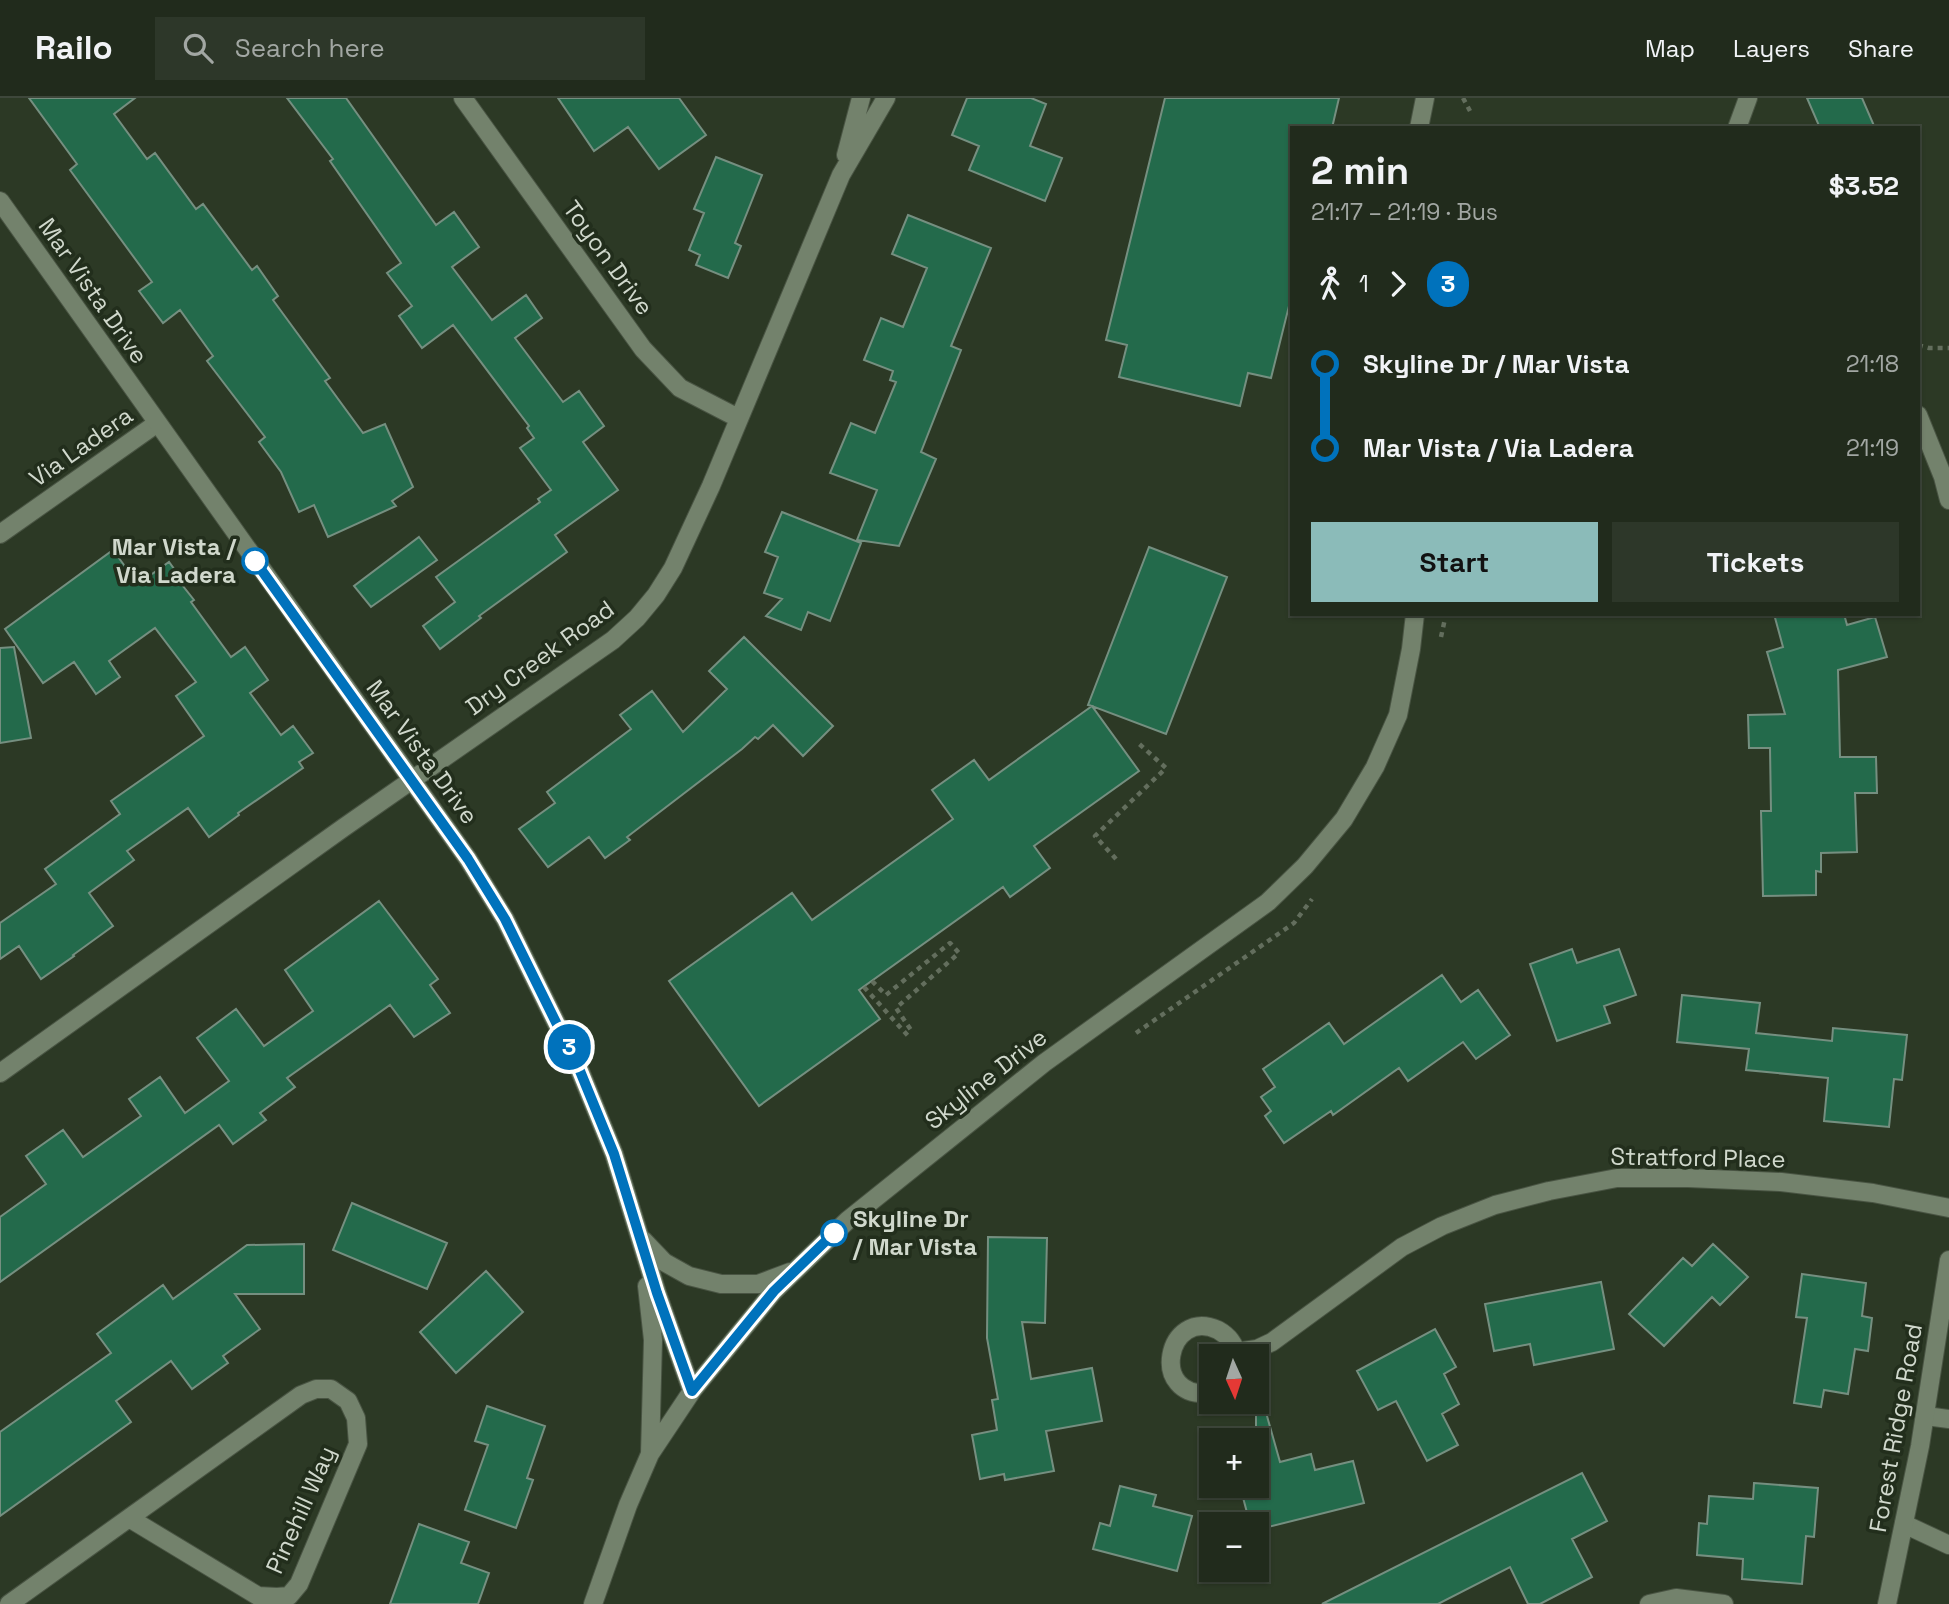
<!DOCTYPE html>
<html lang="en">
<head>
<meta charset="utf-8">
<style>
	body { margin:0; font-family:"Space Grotesk",sans-serif; background:#2d3729; color:#f1f3f6; height:100vh; display:flex; flex-direction:column; font-size:26px; white-space:nowrap }
	* { box-sizing:border-box; margin:0 }
	p { font-size:23px; color:#a2a7a3 }
	.icon { flex:none; width:38px; height:38px; fill:none; stroke:currentColor; stroke-width:2; stroke-linecap:round; stroke-linejoin:round }
	.map { position:relative; flex:1; overflow:hidden }
	.side { position:absolute; left:1290px; top:28px; width:630px; height:490px; display:flex; flex-direction:column; background:#212b1c; border-radius:0px; box-shadow:0 2px 5px #0004,0 0 0 2px #3e473b }
	.side>* { flex:none }
	.badge { padding:0 14px; border-radius:23px; font-size:24px; line-height:46px }
	.needle { width:46px; rotate:177deg }
	.controls { position:absolute; left:1199px; top:1246px; display:grid; gap:14px }
	.controls a { display:grid; place-items:center; width:70px; height:70px; border-radius:0px; background:#212b1c; box-shadow:0 2px 5px #0004,0 0 0 2px #3e473b; font-size:35px }
	.map>.badge { position:absolute; translate:-50% -50%; box-shadow:0 0 0 4px #fff }
	.legs { display:flex; align-items:center; gap:10px; height:77px; padding:0 21px; font-size:23px }
	.legs p { margin-inline-start:auto }
	.head { display:flex; align-items:center; justify-content:space-between; height:119px; padding:0 21px }
	h1 { font-size:38px; font-weight:600; line-height:52px }
	.button { display:flex; gap:14px; margin-top:auto; padding:14px 21px }
	.button a { flex:1; height:80px; border-radius:0px; background:#8bbbb9; color:#111; font-size:28px; font-weight:600; line-height:80px; text-align:center }
	.button a+a { background:#2d3729; color:#f1f3f6 }
	ul { padding:0 21px; list-style:none }
	li { display:flex; align-items:center; gap:24px; height:84px; font-size:26px }
	li i { display:grid; place-items:center; width:10px; height:100%; margin:0 9px; background:currentColor }
	li i::after { content:''; width:18px; height:18px; margin:-9px; border:5px solid; border-radius:50%; background:#212b1c }
	li p { margin-inline-start:auto }
	li:first-child i { background:linear-gradient(#0000 50%,currentColor 0) }
	li:last-child i { background:linear-gradient(currentColor 50%,#0000 0) }
	header { display:flex; align-items:center; gap:42px; box-sizing:border-box; height:98px; padding:0 35px; background:#212b1c; border-bottom:2px solid #3e473b }
	header strong { font-size:33px }
	nav { display:flex; gap:38px; margin-inline-start:auto; font-size:24px }
	.search { width:490px; height:63px; background:#2d3729; display:flex; align-items:center; gap:18px; box-sizing:border-box; padding:0 24px; border-radius:0px; color:#a2a7a3; font-size:26px }
	.map>svg:first-child { display:block }
</style>
</head>
<body>
<header>
<strong>Railo</strong>
<div class="search"><svg class="icon" aria-label="search" viewBox="0 0 24 24"><circle cx="10" cy="10" r="6"/><path d="M15 15l6 6"/></svg>Search here</div>
<nav><a>Map</a><a>Layers</a><a>Share</a></nav>
</header>
<div class="map">
<svg width="1949" height="1506" viewBox="0 0 1949 1506">
	<rect width="100%" height="100%" fill="#2c3925"/>
	<!-- building -->
	<path fill="#236a4b" stroke="#758f80" stroke-width="2" d="M29,0H135L114,16L147,61L155,55L196,111L203,106L252,172L257,168L278,198L273,202L330,280L325,283L363,335L385,326L413,389L392,403L396,408L328,439L314,407L299,414L281,374L259,344L265,339L207,263L213,258L180,212L163,225L139,193L152,184L70,72L77,66Z
		M287,0H346L436,127L454,114L479,149L452,169L492,222L526,197L542,220L515,240L563,304L579,293L604,328L583,344L618,392L555,437L567,454L479,518L481,520L440,551L423,528L455,504L436,479L540,404L538,401L551,392L520,350L534,340L527,330L529,328L453,227L422,250L399,218L412,208L387,175L401,165L330,63L333,61Z
		M558,0H679L706,37L659,71L628,29L594,53Z
		M967,0H1031L1046,6L1030,48L1062,60L1045,103L969,72L979,48L952,37Z
		M1165,0H1339L1332,30H1292V196L1271,280L1248,275L1240,308L1119,279L1127,247L1106,242Z
		M1807,0H1862L1875,30H1820Z
		M716,59L762,77L735,145L741,148L728,180L696,167L700,157L689,152L704,115L694,111Z
		M908,117L991,150L951,248L961,252L921,354L936,361L899,448L857,442L877,392L830,375L851,325L875,335L896,284L890,282L893,273L864,262L881,220L903,229L927,170L892,156Z
		M782,414L861,445L830,523L808,514L801,532L766,518L782,501L764,495L778,459L765,454Z
		M419,439L437,462L371,509L354,488Z
		M1149,449L1227,479L1166,636L1092,608L1139,673L1034,748L1050,770L1010,799L1003,789L859,892L880,921L759,1008L669,883L792,795L812,822L953,721L932,692L974,662L989,682L1092,608L1088,607Z
		M113,452L138,486L169,464L185,486L183,488L194,502L191,504L231,559L245,549L268,582L250,595L281,637L293,628L313,655L299,664L303,670L238,715L239,717L209,739L188,710L127,753L134,762L89,795L113,828L73,857L74,858L41,881L19,848L0,861V825L56,786L45,771L120,716L111,703L204,638L176,598L196,584L155,530L109,563L120,579L96,596L74,564L43,585L5,531Z
		M1774,516H1844L1847,527L1875,519L1887,559L1838,572L1840,659H1876L1877,695H1855L1857,754L1821,755V774L1816,773V797L1763,798L1761,713H1771L1770,650H1749L1748,617L1785,616L1767,554L1783,549Z
		M744,539L833,628L803,658L773,627L758,641L755,639L742,651L627,739L630,742L605,760L589,739L548,769L519,731L555,705L547,694L631,631L620,617L652,593L683,634L727,591L709,573Z
		M14,549L31,640L0,645V550Z
		M379,803L438,881L430,887L450,915L414,939L390,907L287,980L295,989L260,1015L266,1022L233,1046L219,1027L0,1184V1119L46,1086L26,1058L63,1032L83,1059L141,1018L129,1001L160,979L185,1015L229,983L197,940L236,911L264,948L313,913L285,872Z
		M1572,851L1577,865L1619,851L1636,897L1604,908L1610,925L1557,943L1530,866Z
		M1442,877L1461,904L1478,892L1510,937L1476,961L1463,944L1408,983L1399,970L1333,1017L1331,1013L1284,1045L1265,1018L1271,1013L1261,999L1275,989L1263,971L1329,925L1344,946Z
		M1682,897L1760,905L1756,935L1832,943L1833,930L1907,937L1902,982L1894,981L1889,1029L1824,1023L1828,980L1746,972L1749,951L1677,944Z
		M352,1105L447,1145L427,1191L333,1152Z
		M988,1139L1047,1140L1045,1225L1022,1224L1031,1281L1092,1270L1102,1323L1046,1333L1054,1373L1005,1382L1004,1376L980,1381L972,1337L997,1332L992,1302L998,1301L987,1240Z
		M304,1146V1196H235L260,1231L223,1258L228,1265L192,1291L171,1263L116,1303L131,1324L0,1418V1334L111,1255L97,1236L163,1187L173,1201L247,1147Z
		M1713,1146L1748,1179L1720,1207L1712,1199L1664,1248L1629,1216L1683,1160L1692,1168Z
		M486,1173L523,1214L456,1275L420,1234Z
		M1802,1176L1866,1185L1862,1218L1872,1220L1868,1253L1855,1251L1848,1296L1824,1292L1821,1309L1794,1305L1807,1220L1796,1219Z
		M1601,1184L1614,1251L1534,1267L1530,1246L1494,1253L1485,1206Z
		M1435,1231L1456,1269L1444,1276L1459,1306L1442,1316L1458,1347L1427,1363L1396,1303L1378,1312L1357,1273Z
		M487,1308L545,1328L527,1380L533,1382L516,1430L465,1412L488,1347L475,1343Z
		M1265,1311L1280,1364L1311,1356L1315,1372L1353,1363L1364,1405L1256,1432V1426H1250L1240,1388H1256V1312Z
		M1582,1375L1607,1423L1572,1441L1592,1479L1540,1506H1528L1510,1469L1438,1506H1322Z
		M1754,1385L1818,1390L1814,1439L1806,1438L1802,1486L1742,1481L1743,1461L1697,1457L1699,1425L1707,1426L1709,1398L1753,1401Z
		M1120,1388L1156,1397L1153,1408L1192,1418L1177,1473L1093,1451L1100,1425L1110,1428Z
		M419,1426L469,1444L461,1465L489,1475L478,1506H390Z"/>
	<g fill="none" stroke-linecap="round" stroke-linejoin="round">
		<defs>
			<path id="lane" d="M1926,1318L1949,1321
				M1904,1426L1949,1447"/>
			<path id="street" d="M463,0L643,251L680,290L738,320
				M1737,30L1748,0
				M846,57L861,0
				M1918,317L1943,379L1949,402
				M0,436L156,326
				M0,975L343,730L613,542L637,520L656,497L673,470L711,388L841,77L886,0
				M1236,1254L1257,1251L1272,1244L1402,1149L1442,1128L1495,1107L1549,1093L1617,1080H1688L1781,1084L1873,1095L1949,1110
				M316,1291H331L348,1303L356,1320L358,1346L299,1486L289,1498L277,1499L258,1498L129,1420L301,1297Z
				M1211,1295C1147,1302 1167,1208 1218,1232C1229,1238 1235,1247 1237,1258
				M9,1506L129,1420
				M1649,1506L1676,1500L1724,1506
				M1887,1506L1920,1348L1949,1162"/>
			<path id="secondary" d="M1419,30L1425,0
				M0,103L468,761L505,821L580,973L614,1056L657,1195L692,1293
				M643,1142L664,1164L689,1178L721,1186H758L790,1174
				M647,1188L653,1242L650,1356
				M593,1506L628,1407L650,1356L692,1293L774,1193L848,1122L1044,965L1268,804L1305,768L1344,721L1375,669L1398,617L1411,551L1415,516"/>
		</defs>
		<!-- lane casing -->
		<use href="#lane" stroke="#495443" stroke-width="20"/>
		<!-- street casing -->
		<use href="#street" stroke="#495443" stroke-width="20"/>
		<!-- secondary casing -->
		<use href="#secondary" stroke="#495443" stroke-width="20"/>
		<!-- path -->
		<path stroke="#636e5d" stroke-width="4.5" stroke-dasharray="5 5" stroke-linecap="butt" d="M1463,0L1470,13
			M1918,247L1929,250H1949
			M1441,539L1446,516
			M1116,761L1095,738L1166,670L1137,644
			M872,883L886,897L950,845L959,855L896,910L913,935
			M864,889L909,939
			M1136,935L1294,825L1312,801"/>
		<!-- lane -->
		<use href="#lane" stroke="#73826c" stroke-width="18"/>
		<!-- street -->
		<use href="#street" stroke="#73826c" stroke-width="18"/>
		<!-- secondary -->
		<use href="#secondary" stroke="#73826c" stroke-width="18"/>
	</g>
	<g fill="none" stroke-linecap="round" stroke-linejoin="round">
		<defs>
			<path id="line-1" d="M255,463L468,761L505,821L580,973L614,1056L657,1195L692,1293L774,1193L834,1135"/>
		</defs>
		<!-- line-1 casing -->
		<use href="#line-1" stroke="#fff" stroke-width="16"/>
		<!-- line-1 -->
		<use href="#line-1" stroke="#0072bc" stroke-width="10"/>
	</g>
	<!-- markers -->
	<g fill="#fff" stroke="#0072bc" stroke-width="3.5">
		<circle cx="255" cy="463" r="12"/>
		<circle cx="834" cy="1135" r="12"/>
	</g>
	<g text-anchor="middle" stroke-width="7" stroke-linejoin="round" paint-order="stroke">
		<!-- street labels -->
		<g font-size="24" fill="#d0d8cc" stroke="#222e1c">
			<text transform="translate(608 160) rotate(54)" y="8">Toyon Drive</text>
			<text transform="translate(93 193) rotate(55)" y="8">Mar Vista Drive</text>
			<text transform="translate(81 349) rotate(-35)" y="8">Via Ladera</text>
			<text transform="translate(540 560) rotate(-36)" y="8">Dry Creek Road</text>
			<text transform="translate(422 654) rotate(54)" y="8">Mar Vista Drive</text>
			<text transform="translate(986 981) rotate(-38)" y="8">Skyline Drive</text>
			<text transform="translate(1698 1060) rotate(1)" y="8">Stratford Place</text>
			<text transform="translate(1896 1330) rotate(-80)" y="8">Forest Ridge Road</text>
			<text transform="translate(301 1412) rotate(-66)" y="8">Pinehill Way</text>
		</g>
		<!-- stop labels -->
		<g font-size="24" font-weight="bold" fill="#d0d8cc" stroke="#222e1c" text-anchor="end">
			<text x="236" y="457">Mar Vista /<tspan x="236" dy="28">Via Ladera</tspan></text>
			<text x="853" y="1129" text-anchor="start">Skyline Dr<tspan x="853" dy="28">/ Mar Vista</tspan></text>
		</g>
	</g>
</svg>
<div class="controls">
<a><svg class="needle" viewBox="-14 -14 28 28"><path d="M0-13l5 13h-10z" fill="#e53935"/><path d="M0 13l5-13h-10z" fill="#a2a7a3"/></svg></a>
<a>+</a>
<a>−</a>
</div>
<b class="badge" style="left:569px;top:949px;background:#0072bc;color:#fff">3</b>
<section class="side">
<div class="head"><div><h1>2 min</h1><p>21:17 – 21:19 · Bus</p></div><b>$3.52</b></div>
<div class="legs"><svg class="icon" aria-label="walk" viewBox="0 0 24 24"><circle cx="13" cy="4" r="2"/><path d="M13 8l-2 6 4 7M11 14l-3 7M7 12l3-4h3l4 4"/></svg>1<svg class="icon" aria-label="forward" viewBox="0 0 24 24"><path d="M9 5l7 7-7 7"/></svg><b class="badge" style="background:#0072bc;color:#fff">3</b></div>
<ul>
<li><i style="color:#0072bc"></i><b>Skyline Dr / Mar Vista</b><p>21:18</p></li>
<li><i style="color:#0072bc"></i><b>Mar Vista / Via Ladera</b><p>21:19</p></li>
</ul>
<div class="button"><a>Start</a><a>Tickets</a></div>
</section>
</div>
</body>
</html>
